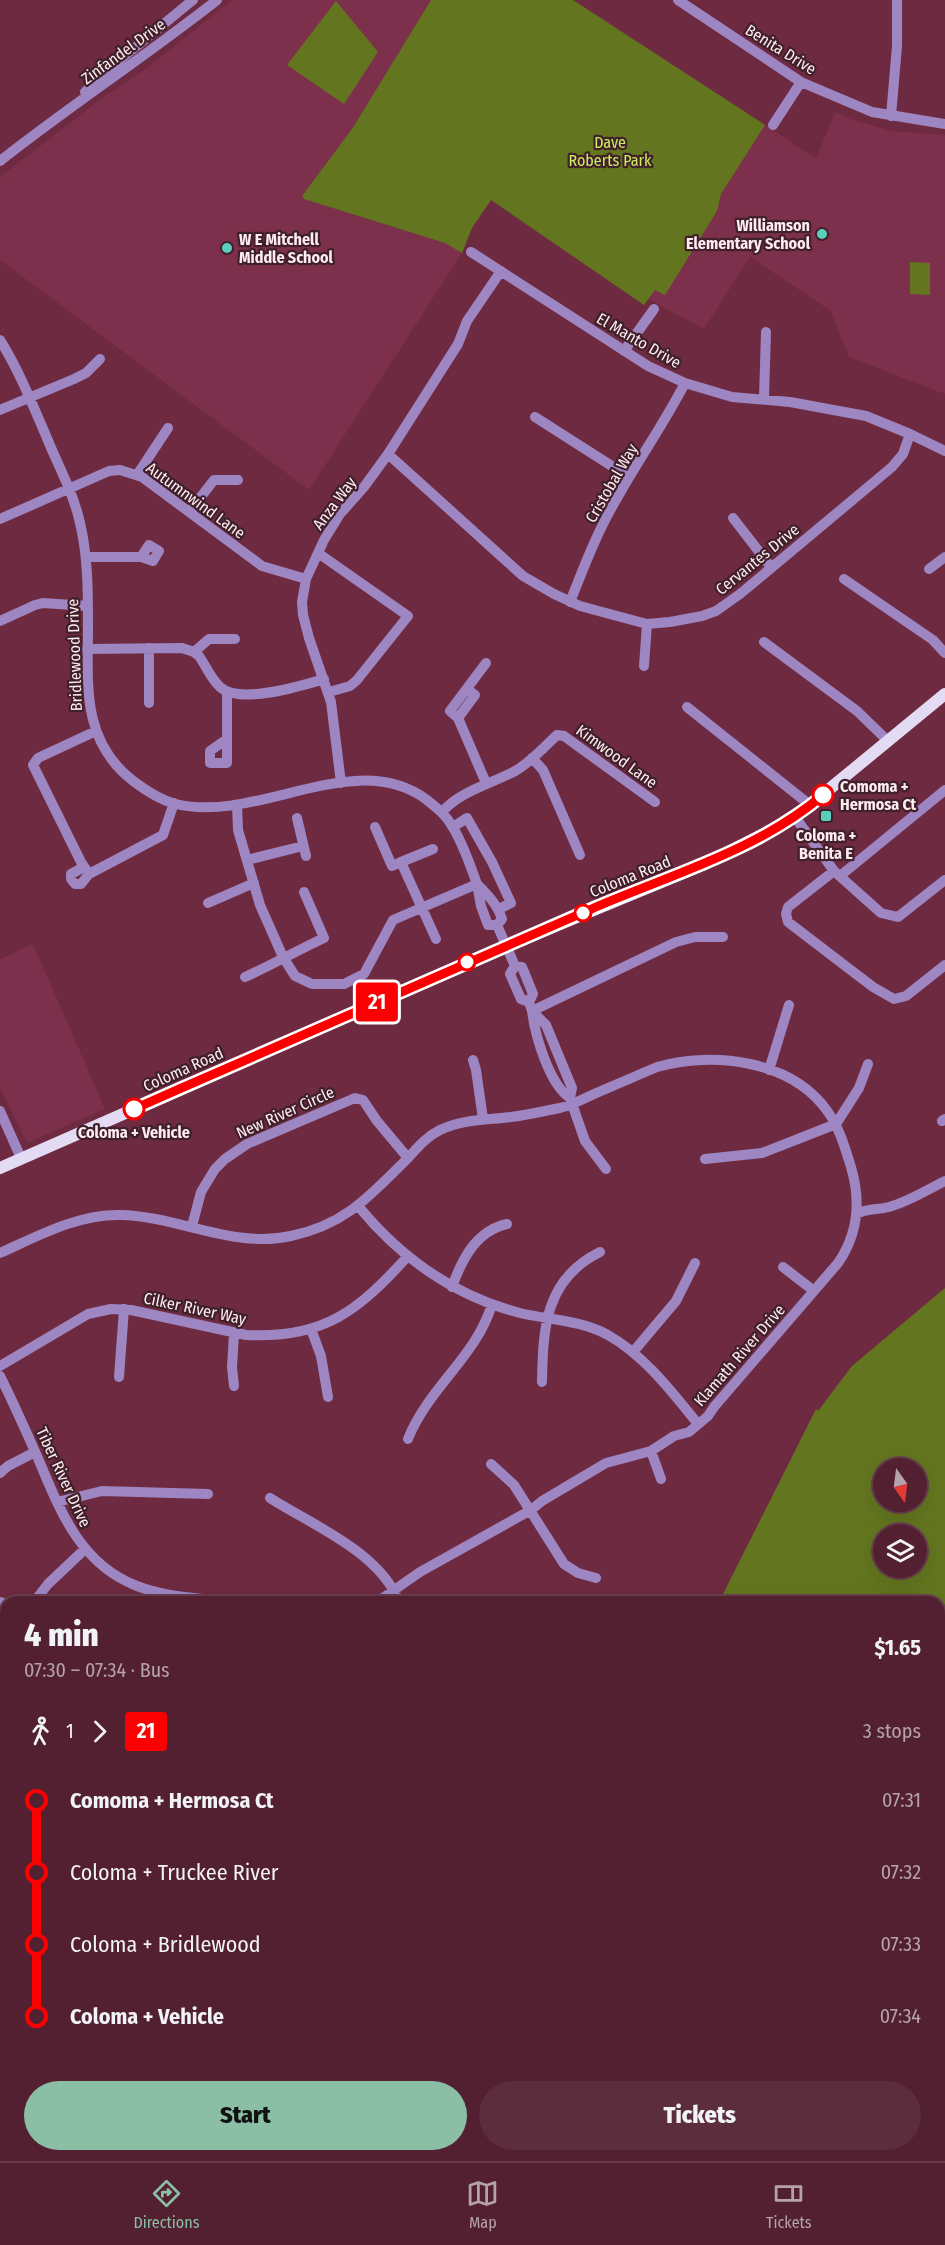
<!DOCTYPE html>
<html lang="en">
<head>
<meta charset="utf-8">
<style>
	body { margin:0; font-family:"Fira Sans Condensed",sans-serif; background:#5c2d3d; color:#f1f3f6; height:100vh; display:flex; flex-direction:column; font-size:22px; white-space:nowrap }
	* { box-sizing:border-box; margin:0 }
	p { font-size:20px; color:#b5a3ab }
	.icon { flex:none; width:33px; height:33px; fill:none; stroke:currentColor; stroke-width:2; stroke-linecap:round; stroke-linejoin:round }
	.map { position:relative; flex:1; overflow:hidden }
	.details { position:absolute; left:0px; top:1596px; width:945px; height:566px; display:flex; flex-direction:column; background:#522031; border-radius:18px 18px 0 0; box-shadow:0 6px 24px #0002,0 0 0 2px #683e4d }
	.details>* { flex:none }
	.badge { padding:0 12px; border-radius:4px; font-size:21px; line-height:39px }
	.needle { width:39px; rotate:166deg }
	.tools { position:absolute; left:873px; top:1458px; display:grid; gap:12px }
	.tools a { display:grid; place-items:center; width:54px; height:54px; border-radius:50%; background:#522031; box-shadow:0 6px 24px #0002,0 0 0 2px #683e4d; font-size:30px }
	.map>.badge { position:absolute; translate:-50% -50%; box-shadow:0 0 0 3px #fff }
	.legs { display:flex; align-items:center; gap:9px; height:66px; padding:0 24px; font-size:20px }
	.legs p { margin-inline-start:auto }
	.summary { display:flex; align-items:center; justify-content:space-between; height:102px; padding:0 24px }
	h1 { font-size:33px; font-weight:800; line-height:45px }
	.primary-button { display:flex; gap:12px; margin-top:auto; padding:12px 24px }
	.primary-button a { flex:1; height:69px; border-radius:36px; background:#8abfa5; color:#111; font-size:24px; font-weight:800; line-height:69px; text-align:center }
	.primary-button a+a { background:#5c2d3d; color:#f1f3f6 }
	ul { padding:0 24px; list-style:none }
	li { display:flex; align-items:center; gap:21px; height:72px; font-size:22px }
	li i { display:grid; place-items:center; width:9px; height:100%; margin:0 8px; background:currentColor }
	li i::after { content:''; width:15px; height:15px; margin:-8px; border:4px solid; border-radius:50%; background:#522031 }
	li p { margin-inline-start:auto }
	li:first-child i { background:linear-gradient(#0000 50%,currentColor 0) }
	li:last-child i { background:linear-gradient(currentColor 50%,#0000 0) }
	.menu { display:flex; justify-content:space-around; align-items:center; height:84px; border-top:2px solid #683e4d; background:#522031; font-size:16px; color:#b5a3ab }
	.menu a { display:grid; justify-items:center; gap:3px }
	.menu .current { color:#8abfa5 }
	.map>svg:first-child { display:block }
</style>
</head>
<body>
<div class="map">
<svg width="945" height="2161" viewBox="0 0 945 2161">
	<rect width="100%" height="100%" fill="#6e2a41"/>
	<!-- built -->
	<path fill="#7d304b" d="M232,0H431L352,129L302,196L304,199L445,243L462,253L309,490L0,260V177L101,99L148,67Z
		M835,112L850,119L892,131L945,135V394L849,357L831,311L750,257L704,329L648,299L717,211L720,194L765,125L816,159Z
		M33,944L105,1109L27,1143L0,1087V959Z"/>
	<!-- green -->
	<path fill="#63761f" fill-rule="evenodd" d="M431,0H573L765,125L721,194L717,211L665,295L655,290L644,305L491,200L472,228L462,253L445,243L304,199L302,196L352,129Z
		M336,1L378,52L344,104L287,65Z
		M910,262L930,263V295L910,294Z
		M945,1288V1989L939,2000V1602H719L816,1409L818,1411L852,1366ZM884,1468H916V1502H884ZM884,1534H916V1568H884Z
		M41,2156H252V2161H40Z
		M292,2156H862L860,2161H291Z"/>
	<!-- water -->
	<path fill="#087165" d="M945,1989V2161H833L835,2156H939V2000Z"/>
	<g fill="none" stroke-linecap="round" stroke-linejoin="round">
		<!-- minor -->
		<path stroke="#9d86c2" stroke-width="10" d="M678,0L801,82L872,112L945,124
			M85,92L104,73L193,0
			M891,116L897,46V0
			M773,125L801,82
			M0,161C71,105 146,56 217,0
			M471,252L648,366L685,383L732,397L790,402L866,416L910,434L945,451
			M0,340C20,372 34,408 49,443C60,469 74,495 80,523C88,556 88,592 88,626C88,684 81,740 132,780C145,790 160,800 176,804C258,824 355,746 427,800C437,808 446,815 452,826C463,843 470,865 477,884L393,920L364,974L344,984H312L295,976L283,957L260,905L238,830L237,805
			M624,351L654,309
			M764,398L766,332
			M0,410L74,379L86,373L100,359
			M535,417L629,477
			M388,454L523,576L554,594L580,606L647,624L670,622L702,616L716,611L740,594L892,467L903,454L910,434
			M137,475L168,428
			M189,512L214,480H238
			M733,518L771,567
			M0,519L109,471L120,470L142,477L262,566L306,579
			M318,553L408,616L357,680L350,686L329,692
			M86,557H141L153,561L159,551L149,545L141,557
			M929,569L945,557
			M844,579L933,640L945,653
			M570,602C584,567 597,532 616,500C638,460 664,424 685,383
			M0,621L35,605L43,603L87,606
			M764,642L857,711L887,740
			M87,649L182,648L194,652L199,656C206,666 211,679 220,687C240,705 301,686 324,679
			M194,652L209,639H235
			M486,663L450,711L458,718L486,783
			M644,666L647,624
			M227,692V763H210V751L227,739
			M149,703V648
			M687,707L810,805
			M458,718L475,695L467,689
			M96,731L38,758L33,765L81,862L89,874L163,835L174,803
			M532,758L543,770L580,855
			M341,783L331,702L309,638L303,615L302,602L306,579L324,540L340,514L364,487L388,454L458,344L467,321L501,271
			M442,812C460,791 491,784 515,771C530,763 544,747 557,735L564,736L655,802
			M795,817L834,871L881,913L898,917L945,880
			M297,818L306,856
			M375,827L392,866L401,862L436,939
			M453,827L467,818L492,862L511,903L499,909
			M247,860L303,846
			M401,862L433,849
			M84,867L71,874V879L75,884H81L89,874
			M834,871L788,907L786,914L788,922L873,987L894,999L906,996L945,965
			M840,876L945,790
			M477,884C488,895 497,904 502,919L497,925H488L481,906Z
			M208,903L254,883
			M497,925L515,966L522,967L533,994L529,1002L532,1011L676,942L695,937H723
			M515,966L510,974L521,999L529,1002
			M245,977C272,965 296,951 324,938L304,892
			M532,1011L546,1025L572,1088L570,1098C549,1084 535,1035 532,1011Z
			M473,1060L476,1070L483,1119
			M769,1070L789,1005
			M570,1098L585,1141L606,1169
			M0,1111L21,1158
			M942,1121L945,1119
			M705,1159L762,1153L836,1124L859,1088L868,1064
			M359,1207C401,1258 455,1296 520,1313C550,1320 580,1320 608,1335C645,1356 672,1392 698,1424
			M856,1214C866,1208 878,1210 889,1207C908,1202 927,1190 945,1181
			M192,1226L201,1192L215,1169L225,1159L247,1144L355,1098L363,1100L377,1121L408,1158
			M0,1253C38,1236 78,1214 120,1215C178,1216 233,1249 291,1236C343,1225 367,1199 403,1163C415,1151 424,1138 440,1130C463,1119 487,1120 511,1117C528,1115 544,1111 560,1108C572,1105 583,1099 594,1094C615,1085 636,1076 657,1067C713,1051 792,1060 828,1112C840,1129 845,1148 851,1167C861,1201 858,1234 838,1263L714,1407L708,1416L689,1432L674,1436L651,1451L606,1463L542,1501L531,1510L420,1572L377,1602
			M783,1267L814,1291
			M452,1287C462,1259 476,1231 507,1224
			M311,1329L321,1356L328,1397
			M633,1352L676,1301L695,1263
			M0,1366L88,1314L111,1309L131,1310L246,1335C324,1339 358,1311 408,1256
			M0,1376C13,1402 25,1429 37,1456C59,1508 79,1564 137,1586C165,1597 194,1597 223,1602
			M119,1377L124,1309
			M542,1382C543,1328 545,1279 600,1252
			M234,1386L232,1367L234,1334
			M408,1439C428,1388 477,1356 492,1304
			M651,1451L661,1479
			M491,1464L514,1485L564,1564L578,1573L596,1578
			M0,1473L8,1466L35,1452
			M270,1498C312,1525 380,1552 399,1602
			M57,1502L102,1491L208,1494
			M0,1602L6,1604
			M34,1602L48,1584L85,1549
			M0,1877L6,1879
			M0,1974H6
			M0,2073L6,2074
			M27,2161L28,2156"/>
		<!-- major -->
		<path stroke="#e3dbf3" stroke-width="12" d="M0,1168L492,952L705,864L773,829L810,805L945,694"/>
	</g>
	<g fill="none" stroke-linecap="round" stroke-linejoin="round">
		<defs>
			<path id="line-1" d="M134,1109C288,1041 443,975 596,907C673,874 758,850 823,795"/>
		</defs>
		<!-- line-1 casing -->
		<use href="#line-1" stroke="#fff" stroke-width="14"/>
		<!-- line-1 -->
		<use href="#line-1" stroke="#fa0000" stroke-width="9"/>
	</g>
	<!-- markers -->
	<g fill="#5bcebc" stroke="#40202a" stroke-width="2">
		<circle cx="822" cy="234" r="6"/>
		<circle cx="227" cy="248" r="6"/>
		<rect x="820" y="810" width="12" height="12" rx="3"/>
	</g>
	<g fill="#fff" stroke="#fa0000" stroke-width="3">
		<circle cx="823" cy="795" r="10"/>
		<circle cx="583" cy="913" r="8"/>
		<circle cx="467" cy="962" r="8"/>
		<circle cx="134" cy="1109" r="10"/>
	</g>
	<g text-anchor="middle" stroke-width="4.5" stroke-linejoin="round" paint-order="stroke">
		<!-- street labels -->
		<g font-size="16" fill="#feecf0" stroke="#40202a">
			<text transform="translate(781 49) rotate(32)" y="6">Benita Drive</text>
			<text transform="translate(123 51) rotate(-36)" y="6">Zinfandel Drive</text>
			<text transform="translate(639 340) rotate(30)" y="6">El Manto Drive</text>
			<text transform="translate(611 483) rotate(-60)" y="6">Cristobal Way</text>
			<text transform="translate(196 500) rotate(36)" y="6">Autumnwind Lane</text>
			<text transform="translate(334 503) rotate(-53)" y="6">Anza Way</text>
			<text transform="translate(757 559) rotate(-39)" y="6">Cervantes Drive</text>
			<text transform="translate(74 655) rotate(-92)" y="6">Bridlewood Drive</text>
			<text transform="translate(617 756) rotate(36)" y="6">Kimwood Lane</text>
			<text transform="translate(630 876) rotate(-22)" y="6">Coloma Road</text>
			<text transform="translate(183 1069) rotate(-24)" y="6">Coloma Road</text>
			<text transform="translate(285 1112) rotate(-24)" y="6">New River Circle</text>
			<text transform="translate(195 1308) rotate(12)" y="6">Cilker River Way</text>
			<text transform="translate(739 1355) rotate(-49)" y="6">Klamath River Drive</text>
			<text transform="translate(64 1477) rotate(65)" y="6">Tiber River Drive</text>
		</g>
		<!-- park labels -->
		<g font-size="16" fill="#cbee5c" stroke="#40202a">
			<text x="610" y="148">Dave<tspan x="610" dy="18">Roberts Park</tspan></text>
		</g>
		<!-- poi labels -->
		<g font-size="16" font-weight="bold" fill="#feecf0" stroke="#40202a" text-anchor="end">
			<text x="810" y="231">Williamson<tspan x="810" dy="18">Elementary School</tspan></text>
			<text x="239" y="245" text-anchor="start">W E Mitchell<tspan x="239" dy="18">Middle School</tspan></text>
			<text x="826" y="841" text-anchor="middle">Coloma +<tspan x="826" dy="18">Benita E</tspan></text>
		</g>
		<!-- stop labels -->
		<g font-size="16" font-weight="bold" fill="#feecf0" stroke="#40202a" text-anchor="start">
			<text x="840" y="792">Comoma +<tspan x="840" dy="18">Hermosa Ct</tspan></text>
			<text x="134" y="1138" text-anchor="middle">Coloma + Vehicle</text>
		</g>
	</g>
</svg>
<div class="tools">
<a><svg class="needle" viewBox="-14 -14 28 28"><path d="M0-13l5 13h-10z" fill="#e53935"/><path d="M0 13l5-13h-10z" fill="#b5a3ab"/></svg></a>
<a><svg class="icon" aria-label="layers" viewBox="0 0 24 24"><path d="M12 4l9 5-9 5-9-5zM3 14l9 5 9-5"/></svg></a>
</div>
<b class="badge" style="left:377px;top:1002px;background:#fa0000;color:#fff">21</b>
<section class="details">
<div class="summary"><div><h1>4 min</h1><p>07:30 – 07:34 · Bus</p></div><b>$1.65</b></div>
<div class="legs"><svg class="icon" aria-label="walk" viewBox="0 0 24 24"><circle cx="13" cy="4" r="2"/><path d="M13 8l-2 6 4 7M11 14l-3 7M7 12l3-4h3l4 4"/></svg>1<svg class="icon" aria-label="forward" viewBox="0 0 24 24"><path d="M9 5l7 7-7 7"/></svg><b class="badge" style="background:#fa0000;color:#fff">21</b><p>3 stops</p></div>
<ul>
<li><i style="color:#fa0000"></i><b>Comoma + Hermosa Ct</b><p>07:31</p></li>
<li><i style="color:#fa0000"></i><span>Coloma + Truckee River</span><p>07:32</p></li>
<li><i style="color:#fa0000"></i><span>Coloma + Bridlewood</span><p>07:33</p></li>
<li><i style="color:#fa0000"></i><b>Coloma + Vehicle</b><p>07:34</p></li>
</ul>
<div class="primary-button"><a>Start</a><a>Tickets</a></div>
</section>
</div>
<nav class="menu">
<a class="current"><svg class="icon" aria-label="directions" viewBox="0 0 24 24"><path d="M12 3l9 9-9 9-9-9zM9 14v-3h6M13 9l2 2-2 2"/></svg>Directions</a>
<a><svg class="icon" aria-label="map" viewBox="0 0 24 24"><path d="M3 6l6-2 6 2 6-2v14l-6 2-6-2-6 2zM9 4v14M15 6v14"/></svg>Map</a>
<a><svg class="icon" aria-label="tickets" viewBox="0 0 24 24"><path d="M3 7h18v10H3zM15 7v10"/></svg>Tickets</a>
</nav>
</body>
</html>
